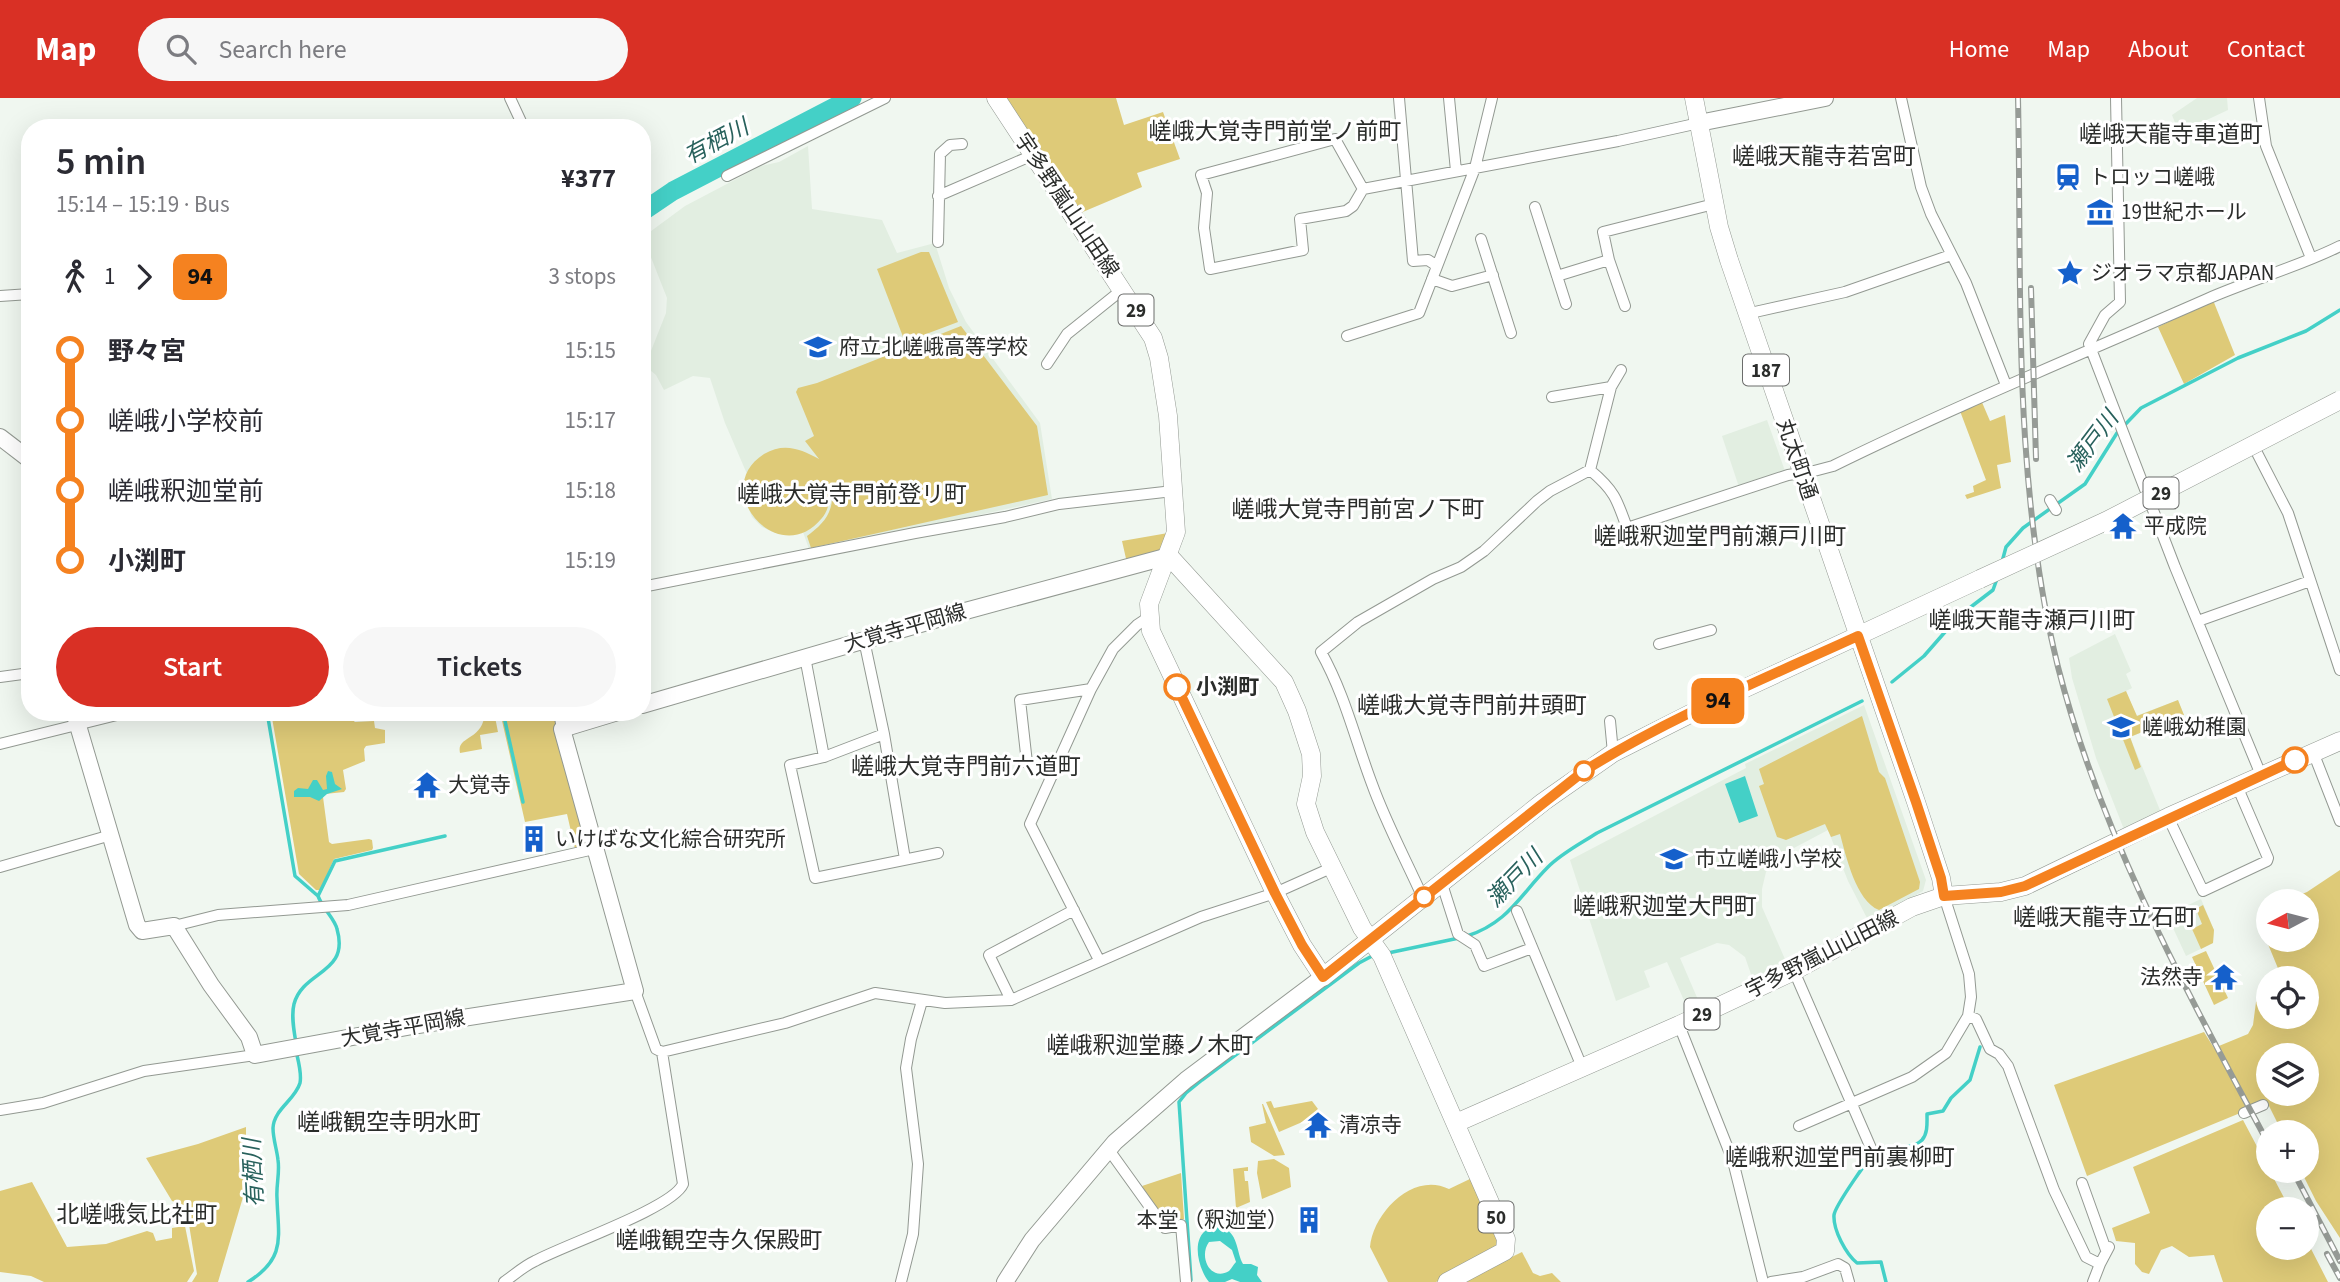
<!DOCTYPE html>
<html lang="en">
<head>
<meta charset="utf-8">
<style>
	body { margin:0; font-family:"Source Sans 3","Noto Sans JP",sans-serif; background:#f7f7f7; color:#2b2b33; height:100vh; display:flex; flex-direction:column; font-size:26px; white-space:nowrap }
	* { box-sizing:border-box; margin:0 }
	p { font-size:23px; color:#7c7c81 }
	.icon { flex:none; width:38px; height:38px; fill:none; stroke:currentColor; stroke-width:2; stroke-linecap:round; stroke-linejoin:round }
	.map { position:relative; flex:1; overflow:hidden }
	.details { position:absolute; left:21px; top:21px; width:630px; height:602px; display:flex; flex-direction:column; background:#fff; border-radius:28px; box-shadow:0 7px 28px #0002 }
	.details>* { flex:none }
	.badge { padding:0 14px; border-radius:10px; font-size:24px; line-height:46px }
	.needle { width:46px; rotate:263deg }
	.tools { position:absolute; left:2256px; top:791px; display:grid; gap:14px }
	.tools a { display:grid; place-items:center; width:63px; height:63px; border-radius:50%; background:#fff; box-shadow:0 7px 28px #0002; font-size:35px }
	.map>.badge { position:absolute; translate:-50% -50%; box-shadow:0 0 0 4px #fff }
	.legs { display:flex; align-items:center; gap:10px; height:77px; padding:0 35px; font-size:23px }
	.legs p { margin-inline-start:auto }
	.headline { display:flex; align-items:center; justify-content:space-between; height:119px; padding:0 35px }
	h1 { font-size:38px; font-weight:600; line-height:52px }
	.button { display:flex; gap:14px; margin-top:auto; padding:14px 35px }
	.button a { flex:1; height:80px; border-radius:42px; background:#d93025; color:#fff; font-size:28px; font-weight:600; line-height:80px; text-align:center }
	.button a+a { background:#f7f7f7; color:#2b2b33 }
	ul { padding:0 35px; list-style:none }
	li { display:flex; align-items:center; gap:24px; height:70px; font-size:26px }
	li i { display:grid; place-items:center; width:10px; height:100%; margin:0 9px; background:currentColor }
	li i::after { content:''; width:18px; height:18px; margin:-9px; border:5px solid; border-radius:50%; background:#fff }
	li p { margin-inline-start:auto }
	li:first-child i { background:linear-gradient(#0000 50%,currentColor 0) }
	li:last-child i { background:linear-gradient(currentColor 50%,#0000 0) }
	header { display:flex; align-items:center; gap:42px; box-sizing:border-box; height:98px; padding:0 35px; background:#d93025; color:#fff }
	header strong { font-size:33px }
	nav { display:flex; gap:38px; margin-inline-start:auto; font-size:24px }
	.search { width:490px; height:63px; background:#f7f7f7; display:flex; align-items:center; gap:18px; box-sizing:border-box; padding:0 24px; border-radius:38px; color:#7c7c81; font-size:26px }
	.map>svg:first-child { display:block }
</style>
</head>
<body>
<header>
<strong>Map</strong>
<div class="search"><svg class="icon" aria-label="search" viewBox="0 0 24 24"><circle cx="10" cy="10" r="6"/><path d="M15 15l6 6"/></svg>Search here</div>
<nav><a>Home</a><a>Map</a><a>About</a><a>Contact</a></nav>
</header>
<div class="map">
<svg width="2340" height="1184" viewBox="0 0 2340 1184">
	<rect width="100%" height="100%" fill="#f0f7f0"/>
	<!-- built -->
	<path fill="#e2eee1" d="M2197,0H2227L2228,12L2179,35L2172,17Z
		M808,48L812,111L882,122L897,155L935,145L949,190L966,224L1040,325L1052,401L810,454L803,434L793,437L775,435L762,429L752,419L744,399L747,376L725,325L710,280L693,278L664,292L656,277L645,268L666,215L667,200L643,139L685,108L761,68L779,64Z
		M1767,322L1785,373L1739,389L1722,338Z
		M2115,536L2131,573L2126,576L2132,590L2126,593L2136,618L2178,602L2184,617L2130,639L2162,717L2125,734L2096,660L2072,580L2069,560Z
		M1864,607L1926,782L1923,793L1869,824L1848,783L1828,732L1777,759L1766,774L1762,791V809L1788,868L1754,885L1745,859L1729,847L1717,845L1680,860L1702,911L1690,916L1667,864L1644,873L1650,889L1616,903L1570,762L1746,670L1745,666Z
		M2201,801L2214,832L2213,845L2186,858L2167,817Z"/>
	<!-- green -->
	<path fill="#deca78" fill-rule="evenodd" d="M1001,0H1116L1124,27L1163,14L1180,61L1137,75L1142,89L1078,116Z
		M921,154H929L958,224L905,244L877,171Z
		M2213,202L2235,257L2184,286L2158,229Z
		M961,228L1037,328L1048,397L811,450L807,438C822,427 833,416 832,396C829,404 828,413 822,420C779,473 708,392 764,356C784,344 801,351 819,361L805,343L814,338L796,294L798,290L817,285Z
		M1981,302L1990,323L2005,317L2011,364L1997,367L2001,390L1967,401L1965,397L1974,394L1973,388L1986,382L1960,313Z
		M1168,435L1160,454L1127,465L1122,443Z
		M2126,593L2137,618L2178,602L2184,617L2130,639L2141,669L2135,672L2107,601Z
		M271,614H314L315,620L319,623L350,620L355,624L374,623L375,630L385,632V645L366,648L364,651L365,663L343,672L346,691L344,694L325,696L323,699L329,744L332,746L369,741L372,742L373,750L372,752L334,761L320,792H316L299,776Z
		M485,614H494L498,634L480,637L482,651L460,655C456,637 483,644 485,614Z
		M500,614H553L585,746L575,751L567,716L525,724Z
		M1862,618L1879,674L1885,680L1920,784L1919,791L1879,812C1856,803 1846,758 1840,736L1831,739L1825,726L1786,742L1777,739L1759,688L1764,686L1759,671Z
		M2340,772V1140L2316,1103L2301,1073H2306V1034H2282L2267,1004L2087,1078L2054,987L2204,934L2214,950L2248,936L2253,927L2256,904L2268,894V919H2306V880H2282L2258,822L2262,812L2268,810V842H2306V803H2285L2307,794ZM2268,957H2306V996H2268Z
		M2203,807L2214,832L2213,845L2201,851L2192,831L2202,826L2196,811Z
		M2206,853L2228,900L2214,907L2192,859Z
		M1271,1003L1274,1010L1312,1003L1318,1011L1327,1033L1314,1038L1307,1022L1279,1034L1266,1004Z
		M1262,1006H1263L1285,1057L1274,1058L1251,1044L1249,1029L1266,1025Z
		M2243,1022L2290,1111H2268V1150H2306L2307,1143L2328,1184H2223L2214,1157L2189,1159L2172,1148L2161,1152L2149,1176L2142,1174L2135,1166V1145L2116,1143L2112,1130L2150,1115L2133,1069Z
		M246,1029V1089L218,1184H192L197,1176L186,1108L172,1103L146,1060L198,1046Z
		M1274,1061L1289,1070L1291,1089L1262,1101L1257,1075L1258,1063Z
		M1248,1069V1073H1244L1245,1083H1248L1250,1104L1236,1110L1233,1071Z
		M1181,1075L1184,1121L1166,1126L1142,1088Z
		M1472,1080L1497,1137L1498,1146L1488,1160L1436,1184H1388L1370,1149C1373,1115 1413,1073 1449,1091Z
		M32,1084L67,1149L106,1146L147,1133L153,1135L156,1143L172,1140V1130L185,1128L194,1173L187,1184H44L31,1178L0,1174V1093Z
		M1522,1154L1533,1175L1540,1178L1552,1175L1561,1184H1461Z"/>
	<!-- water -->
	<path fill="#44d0c7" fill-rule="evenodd" d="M328,673L332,674L335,686L342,691L327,696L319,703L310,699H294V693L298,690L308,691L313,682H317L323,692L327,691L326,678Z
		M1745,678L1758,718L1739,725L1725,686Z
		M1220,1129C1239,1133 1236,1155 1243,1166H1251L1258,1169L1257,1177L1262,1184H1240L1232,1181L1225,1184H1209C1199,1172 1190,1141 1208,1131C1211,1129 1216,1129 1220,1129ZM1220,1143L1232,1152L1236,1164C1233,1167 1232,1170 1229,1173C1211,1184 1198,1159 1209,1144Z"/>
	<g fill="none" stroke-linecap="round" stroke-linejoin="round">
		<!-- stream -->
		<path stroke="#44d0c7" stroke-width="3.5" d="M2002,464L2006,449L2023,430L2085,386L2117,335L2141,310L2238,260L2306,233L2340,212
			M1892,584L1924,558L1959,518L1993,492L1998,478
			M267,614L295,778L318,798
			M503,614L523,704
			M1467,838C1508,825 1520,797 1548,769C1562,755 1580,746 1597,735L1862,603
			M1388,855L1459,840
			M296,945C294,933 291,918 294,906C303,872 350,876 337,831C335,821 323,811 318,798L335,763L445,738
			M1191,1182L1179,1004L1186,995L1202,982L1359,865L1374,857
			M248,1184C287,1160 278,1138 277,1100C276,1087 280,1075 278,1062C277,1052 273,1041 273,1030C274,1011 295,1002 300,985C302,975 298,962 296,953
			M1886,1184L1881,1164L1857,1165C1846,1156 1833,1132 1834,1117C1835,1109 1871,1054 1880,1051C1893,1046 1910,1054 1922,1042C1928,1035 1927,1025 1927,1016L1943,1013L1951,1000L1970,982L1980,949"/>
		<!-- river -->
		<path stroke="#44d0c7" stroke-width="19" d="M642,114L673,93L852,0"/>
		<defs>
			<path id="street" d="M510,0L524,30
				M1399,0L1413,163L1428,162L1437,168
				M1449,0L1456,73
				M1901,0L1921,89L1931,116L1966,185L2006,287
				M2116,0L2120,204L2105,217L2089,246L2175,469L2261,677
				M2259,0L2266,48L2311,160
				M727,78L885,0
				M1363,91L1335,41L1201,77L1207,95L1204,130L1210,171L1303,152L1300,121L1346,113L1353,108L1363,91L1618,43L1699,25
				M938,98L1033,57
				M1535,109L1566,206
				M1481,141L1511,235
				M938,144L940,56L950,47L962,46
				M1557,178L1609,162
				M1432,181L1452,188L1493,177
				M0,198L30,196
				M1625,208L1609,162L1603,134L1714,106
				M1746,216L1845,194L1951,157
				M1347,238L1419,215L1475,70L1492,0
				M1047,266L1067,236L1123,191
				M1621,272L1611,289L1590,372C1614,392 1617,401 1627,430L1788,377L1814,373L1833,368C1955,308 2082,256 2207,201C2250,182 2298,169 2340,148
				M1552,299L1611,289
				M2255,351L2288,415L2340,572
				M2050,402L2056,412
				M642,489L915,435L1005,419L1059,406L1173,393
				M2198,523L2310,483
				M864,542L884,636L905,761
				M1659,546L1711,532
				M805,559L824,659
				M0,579L30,575
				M559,614L562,631
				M1610,623L1613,655
				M884,636L824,659L790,667L815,780L938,755
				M0,646L129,614
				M2313,654L2340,723
				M1052,678L1027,665L1020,602L1091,591
				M2168,719L2203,793L2267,763L2268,760L2237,688
				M0,769L111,737
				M1442,786L1458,836L1475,847L1484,868L1532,850
				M1423,800C1406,762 1386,725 1372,686C1355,641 1345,597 1321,554L1358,524L1433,481L1461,469L1484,453L1537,403L1550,393L1590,372
				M1517,813L1582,969
				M174,828L218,817L348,807L594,751
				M1099,862L1030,726L1091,591L1113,551L1137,527L1149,519
				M1794,873L1874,1057
				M635,893L656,951L662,954L785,925L875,895L945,905L1011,902L1201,819L1275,795L1331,770
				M1011,902L989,857L1074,812
				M1968,918L1976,921L1990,951L1999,956L2008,968L2054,1092L2086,1159L2100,1166L2109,1149
				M1679,927L1733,1063L1763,1184
				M0,1012L43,1005L144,973L255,957
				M2244,1015L2263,1007
				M1799,1028L1912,979L1946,955L1968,918L1971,899L1969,876L1944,798
				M1109,1052L1165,1130L1181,1127L1186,1184
				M2082,1085L2106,1152
				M504,1184C514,1177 524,1168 535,1163C564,1147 673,1110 683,1086L662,954
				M901,1184L913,1136L918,1066L906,970L911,941L922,903
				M1771,1184L1803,1179L1838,1166L1845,1170L1849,1184
				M2093,1184L2100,1166"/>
			<path id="secondary" d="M1699,25L1825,0
				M0,339L30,362
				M642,607L958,515L1169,458
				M74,614L137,827L142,833L174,828L211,887L249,939L255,957L418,927L635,893L562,631L618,614
				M1005,1184L1032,1142L1115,1044L1186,982L1323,879"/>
			<path id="primary" d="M996,0L1153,240L1159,260L1168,318L1176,434L1149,506L1151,533L1275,795L1302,847L1323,879L1543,704L1613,655L1696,613L1980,481
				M1694,0L1719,129L1729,162L1916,704L1941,780L1944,798
				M1169,458L1284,584L1297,613L1311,656L1312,678L1306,706L1315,734L1362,830L1382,858L1506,1141L1505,1153L1447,1184
				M1456,1025L1679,927L1794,873L1912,809L1944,798L2001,794L2025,788L2168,719L2340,643"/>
		</defs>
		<!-- street casing -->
		<use href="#street" stroke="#939992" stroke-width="12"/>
		<!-- secondary casing -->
		<use href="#secondary" stroke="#939992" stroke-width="18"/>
		<!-- primary casing -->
		<use href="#primary" stroke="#939992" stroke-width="19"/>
		<!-- street -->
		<use href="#street" stroke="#fff" stroke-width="10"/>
		<!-- secondary -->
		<use href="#secondary" stroke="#fff" stroke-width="16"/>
		<!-- primary -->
		<use href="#primary" stroke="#fff" stroke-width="18"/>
		<defs>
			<path id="rail" d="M2018,0C2022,189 2012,383 2058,569C2101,738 2186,892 2268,1045
				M2031,190L2036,361
				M2293,1073L2340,1163
				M2327,1156L2340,1180"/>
		</defs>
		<!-- rail casing -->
		<use href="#rail" stroke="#969b96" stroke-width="6"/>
		<!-- rail -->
		<use href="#rail" stroke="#fff" stroke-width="3.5" stroke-dasharray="10" stroke-linecap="butt"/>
		<defs>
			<path id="primary-bridge" d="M1980,481L2106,423L2340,302"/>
		</defs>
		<!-- primary-bridge casing -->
		<use href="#primary-bridge" stroke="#939992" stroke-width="19" stroke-linecap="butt"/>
		<!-- primary-bridge -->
		<use href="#primary-bridge" stroke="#fff" stroke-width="18"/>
	</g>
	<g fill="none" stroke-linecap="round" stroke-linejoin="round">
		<defs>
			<path id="line-1" d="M1177,589L1275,795L1302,847L1323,879L1584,673C1670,619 1766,580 1858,538L1916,704L1941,780L1944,798L2001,794L2025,788L2295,662"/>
		</defs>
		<!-- line-1 casing -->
		<use href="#line-1" stroke="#fff" stroke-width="16"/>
		<!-- line-1 -->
		<use href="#line-1" stroke="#f58220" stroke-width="10"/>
	</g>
	<!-- icons -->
	<defs>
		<symbol id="station-bare" viewBox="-9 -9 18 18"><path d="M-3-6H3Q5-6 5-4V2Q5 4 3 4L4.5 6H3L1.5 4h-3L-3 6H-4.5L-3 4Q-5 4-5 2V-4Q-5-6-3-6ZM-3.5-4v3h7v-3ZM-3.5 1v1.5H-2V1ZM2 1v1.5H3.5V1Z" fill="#1560cb" stroke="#fff" stroke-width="2.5" paint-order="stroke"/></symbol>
		<symbol id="museum-bare" viewBox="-9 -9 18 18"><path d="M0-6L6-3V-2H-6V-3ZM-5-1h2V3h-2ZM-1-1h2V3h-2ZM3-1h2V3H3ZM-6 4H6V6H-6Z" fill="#1560cb" stroke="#fff" stroke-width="2.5" paint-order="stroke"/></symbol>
		<symbol id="sight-bare" viewBox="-9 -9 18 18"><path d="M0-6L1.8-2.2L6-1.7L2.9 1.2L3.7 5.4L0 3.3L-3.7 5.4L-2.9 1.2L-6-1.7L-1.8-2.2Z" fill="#1560cb" stroke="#fff" stroke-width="2.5" paint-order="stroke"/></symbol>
		<symbol id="school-bare" viewBox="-9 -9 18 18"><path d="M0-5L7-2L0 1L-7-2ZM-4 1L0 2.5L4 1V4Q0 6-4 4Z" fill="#1560cb" stroke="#fff" stroke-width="2.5" paint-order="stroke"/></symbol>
		<symbol id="temple-bare" viewBox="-9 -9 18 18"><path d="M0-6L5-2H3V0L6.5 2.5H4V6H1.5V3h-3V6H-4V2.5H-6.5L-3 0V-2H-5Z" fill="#1560cb" stroke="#fff" stroke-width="2.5" paint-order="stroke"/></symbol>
		<symbol id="building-bare" viewBox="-9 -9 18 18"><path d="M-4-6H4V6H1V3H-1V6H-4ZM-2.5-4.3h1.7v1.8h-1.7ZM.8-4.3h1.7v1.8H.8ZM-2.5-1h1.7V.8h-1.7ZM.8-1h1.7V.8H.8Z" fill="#1560cb" stroke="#fff" stroke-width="2.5" paint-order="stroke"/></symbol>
	</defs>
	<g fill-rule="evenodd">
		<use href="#station-bare" x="2049" y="60" width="38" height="38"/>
		<use href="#museum-bare" x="2081" y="95" width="38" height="38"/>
		<use href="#sight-bare" x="2051" y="156" width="38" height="38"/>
		<use href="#school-bare" x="799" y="230" width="38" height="38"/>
		<use href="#temple-bare" x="2104" y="409" width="38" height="38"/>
		<use href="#school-bare" x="2102" y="610" width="38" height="38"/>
		<use href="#temple-bare" x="408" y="668" width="38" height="38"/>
		<use href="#building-bare" x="515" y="722" width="38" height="38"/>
		<use href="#school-bare" x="1655" y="742" width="38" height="38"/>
		<use href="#temple-bare" x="2205" y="860" width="38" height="38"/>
		<use href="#temple-bare" x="1299" y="1008" width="38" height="38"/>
		<use href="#building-bare" x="1290" y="1103" width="38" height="38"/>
	</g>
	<!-- markers -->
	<g fill="#fff" stroke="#f58220" stroke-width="3.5">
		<circle cx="1177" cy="589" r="12"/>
		<circle cx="2295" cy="662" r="12"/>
		<circle cx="1584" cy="673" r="9"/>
		<circle cx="1424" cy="799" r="9"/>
	</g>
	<g text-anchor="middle" stroke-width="6" stroke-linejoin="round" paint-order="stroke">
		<!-- shield labels -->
		<g fill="#fff" stroke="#6b6c6b" stroke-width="2">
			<rect x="1118.5" y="196.5" width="35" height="31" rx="5"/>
			<rect x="1743" y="256.5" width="46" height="31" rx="5"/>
			<rect x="2143.5" y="379.5" width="35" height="31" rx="5"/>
			<rect x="1684.5" y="900.5" width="35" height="31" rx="5"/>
			<rect x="1478.5" y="1103.5" width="35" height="31" rx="5"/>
		</g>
		<g font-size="19" font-weight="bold" fill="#2b2d2b">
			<text x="1136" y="219">29</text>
			<text x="1766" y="279">187</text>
			<text x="2161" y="402">29</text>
			<text x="1702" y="923">29</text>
			<text x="1496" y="1126">50</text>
		</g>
		<!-- poi labels -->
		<g font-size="21" fill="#2b2d2b" stroke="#fff" text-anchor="start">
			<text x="2089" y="86">トロッコ嵯峨</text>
			<text x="2121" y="121">19世紀ホール</text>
			<text x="2091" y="182">ジオラマ京都JAPAN</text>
			<text x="839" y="256">府立北嵯峨高等学校</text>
			<text x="2144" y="435">平成院</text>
			<text x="2142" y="636">嵯峨幼稚園</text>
			<text x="448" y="694">大覚寺</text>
			<text x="555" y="748">いけばな文化綜合研究所</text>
			<text x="1695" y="768">市立嵯峨小学校</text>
			<text x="2203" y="886" text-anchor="end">法然寺</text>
			<text x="1339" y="1034">清凉寺</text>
			<text x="1288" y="1129" text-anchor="end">本堂 （釈迦堂）</text>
		</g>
		<!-- street labels -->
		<g font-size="21" fill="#2b2d2b" stroke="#fff">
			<text transform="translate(1067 107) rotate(56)" y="7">宇多野嵐山山田線</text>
			<text transform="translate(1797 361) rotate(71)" y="7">丸太町通</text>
			<text transform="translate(905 530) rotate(-16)" y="7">大覚寺平岡線</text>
			<text transform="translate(1822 856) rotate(-27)" y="7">宇多野嵐山山田線</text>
			<text transform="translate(403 930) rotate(-10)" y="7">大覚寺平岡線</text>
		</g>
		<!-- stop labels -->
		<g font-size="21" font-weight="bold" fill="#2b2d2b" stroke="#fff" text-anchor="start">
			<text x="1196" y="596">小渕町</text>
		</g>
		<!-- neighbourhood labels -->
		<g font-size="23" fill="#2b2d2b" stroke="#fff">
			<text x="1275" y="41">嵯峨大覚寺門前堂ノ前町</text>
			<text x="2171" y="44">嵯峨天龍寺車道町</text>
			<text x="1824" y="66">嵯峨天龍寺若宮町</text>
			<text x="852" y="404">嵯峨大覚寺門前登リ町</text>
			<text x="1358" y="419">嵯峨大覚寺門前宮ノ下町</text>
			<text x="1720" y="446">嵯峨釈迦堂門前瀬戸川町</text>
			<text x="2032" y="530">嵯峨天龍寺瀬戸川町</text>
			<text x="1472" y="615">嵯峨大覚寺門前井頭町</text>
			<text x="966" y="676">嵯峨大覚寺門前六道町</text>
			<text x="1665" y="816">嵯峨釈迦堂大門町</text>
			<text x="2105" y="827">嵯峨天龍寺立石町</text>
			<text x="1150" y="955">嵯峨釈迦堂藤ノ木町</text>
			<text x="389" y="1032">嵯峨観空寺明水町</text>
			<text x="1840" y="1067">嵯峨釈迦堂門前裏柳町</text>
			<text x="137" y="1124">北嵯峨気比社町</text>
			<text x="719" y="1150">嵯峨観空寺久保殿町</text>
		</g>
		<!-- water labels -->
		<g font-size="23" font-style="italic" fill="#28615c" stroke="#fff">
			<text transform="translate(716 43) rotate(-28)" y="8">有栖川</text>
			<text transform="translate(2092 343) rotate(-53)" y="8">瀬戸川</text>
			<text transform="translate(1514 780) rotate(-46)" y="8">瀬戸川</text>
			<text transform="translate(253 1075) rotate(-93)" y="8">有栖川</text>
		</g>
	</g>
</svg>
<div class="tools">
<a><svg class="needle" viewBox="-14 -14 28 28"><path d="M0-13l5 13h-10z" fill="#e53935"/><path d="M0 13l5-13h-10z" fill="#7c7c81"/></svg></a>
<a><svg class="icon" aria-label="locate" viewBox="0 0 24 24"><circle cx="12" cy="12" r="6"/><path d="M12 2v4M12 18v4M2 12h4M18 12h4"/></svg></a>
<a><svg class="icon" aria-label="layers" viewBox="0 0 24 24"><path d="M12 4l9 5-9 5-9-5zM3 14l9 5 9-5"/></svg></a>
<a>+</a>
<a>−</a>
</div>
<b class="badge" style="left:1718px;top:603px;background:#f58220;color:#111">94</b>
<section class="details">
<div class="headline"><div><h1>5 min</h1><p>15:14 – 15:19 · Bus</p></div><b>¥377</b></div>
<div class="legs"><svg class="icon" aria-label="walk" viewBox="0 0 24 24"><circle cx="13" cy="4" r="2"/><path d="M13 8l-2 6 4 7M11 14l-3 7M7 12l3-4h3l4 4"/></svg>1<svg class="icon" aria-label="forward" viewBox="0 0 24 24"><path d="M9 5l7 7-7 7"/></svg><b class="badge" style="background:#f58220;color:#111">94</b><p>3 stops</p></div>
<ul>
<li><i style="color:#f58220"></i><b>野々宮</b><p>15:15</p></li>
<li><i style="color:#f58220"></i><span>嵯峨小学校前</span><p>15:17</p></li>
<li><i style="color:#f58220"></i><span>嵯峨釈迦堂前</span><p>15:18</p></li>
<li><i style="color:#f58220"></i><b>小渕町</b><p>15:19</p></li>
</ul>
<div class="button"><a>Start</a><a>Tickets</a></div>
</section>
</div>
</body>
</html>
